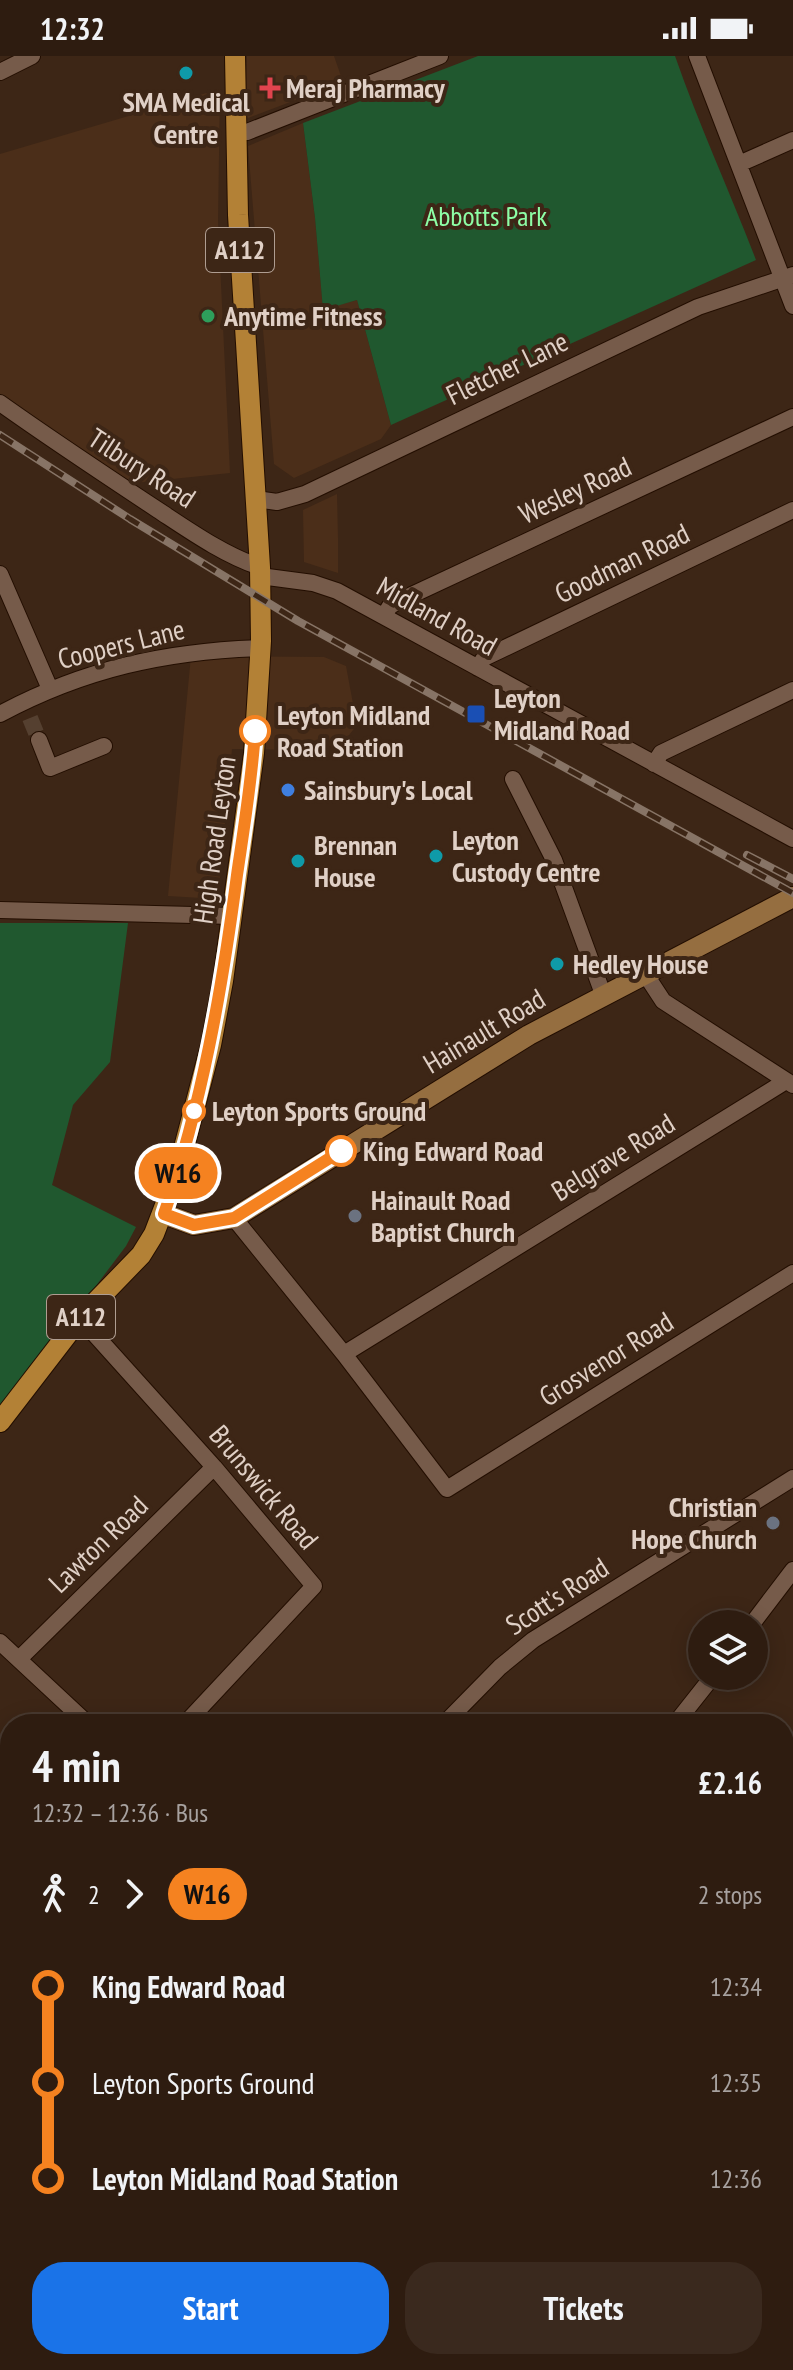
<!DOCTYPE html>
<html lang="en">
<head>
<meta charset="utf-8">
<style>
	body { margin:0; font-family:"PT Sans Narrow",sans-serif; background:#3a291e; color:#f1f3f6; height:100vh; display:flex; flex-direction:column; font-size:30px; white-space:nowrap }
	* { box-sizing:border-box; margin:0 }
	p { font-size:26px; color:#a7a19f }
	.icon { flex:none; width:44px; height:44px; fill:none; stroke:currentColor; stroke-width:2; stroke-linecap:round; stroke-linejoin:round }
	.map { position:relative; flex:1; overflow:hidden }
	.drawer { position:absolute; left:0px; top:1658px; width:794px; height:656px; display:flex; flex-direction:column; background:#2e1c10; border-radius:32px 32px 0 0; box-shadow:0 4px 20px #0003,0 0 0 2px #493a30 }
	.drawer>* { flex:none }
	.badge { padding:0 16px; border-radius:26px; font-size:28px; line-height:52px }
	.controls { position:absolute; left:688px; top:1554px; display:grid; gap:16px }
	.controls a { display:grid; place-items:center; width:80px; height:80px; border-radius:50%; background:#2e1c10; box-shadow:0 4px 20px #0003,0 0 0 2px #493a30; font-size:40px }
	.map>.badge { position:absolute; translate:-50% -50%; box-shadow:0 0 0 4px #fff }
	.legs { display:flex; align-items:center; gap:12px; height:88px; padding:0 32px; font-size:26px }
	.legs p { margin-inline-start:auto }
	.overview { display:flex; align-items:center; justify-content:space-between; height:136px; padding:0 32px }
	h1 { font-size:44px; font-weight:600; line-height:60px }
	.cta { display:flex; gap:16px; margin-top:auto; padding:16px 32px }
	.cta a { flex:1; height:92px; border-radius:32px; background:#1a73e8; color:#fff; font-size:32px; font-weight:600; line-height:92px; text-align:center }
	.cta a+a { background:#3a291e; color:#f1f3f6 }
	ul { padding:0 32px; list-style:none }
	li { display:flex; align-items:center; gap:28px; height:96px; font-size:30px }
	li i { display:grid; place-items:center; width:12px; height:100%; margin:0 10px; background:currentColor }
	li i::after { content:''; width:20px; height:20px; margin:-10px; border:6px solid; border-radius:50%; background:#2e1c10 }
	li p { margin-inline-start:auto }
	li:first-child i { background:linear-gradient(#0000 50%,currentColor 0) }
	li:last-child i { background:linear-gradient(currentColor 50%,#0000 0) }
	.status { display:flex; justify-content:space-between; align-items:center; height:56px; padding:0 40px; background:#2e1c10; direction:ltr }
	.status svg { height:22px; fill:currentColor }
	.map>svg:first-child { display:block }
</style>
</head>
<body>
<div class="status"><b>12:32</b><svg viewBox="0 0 49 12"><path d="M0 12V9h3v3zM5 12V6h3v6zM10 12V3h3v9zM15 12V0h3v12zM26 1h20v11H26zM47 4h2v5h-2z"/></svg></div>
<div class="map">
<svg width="793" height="2314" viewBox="0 0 793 2314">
	<rect width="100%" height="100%" fill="#3d2616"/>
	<!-- built -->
	<path fill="#4b2e19" d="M247,0H334L343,26L248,62L245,58Z
		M220,33L218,165L230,417L124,428L0,339V98Z
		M303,67L315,162L323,253L357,244L391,369L381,383L294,422L274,408L248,90Z
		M337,438L338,482V517L304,506L303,454Z
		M191,600L324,601L346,610L357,669L342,688L300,694L232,693L218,843L168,840Z
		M602,2304H660L670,2314H591Z
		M710,2304H780L790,2314H721Z"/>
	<!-- green -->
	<path fill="#20582f" d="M478,0H675C699,69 730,136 756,204L391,369L357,244L323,254L315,162L303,67Z
		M0,867H128L110,1006L73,1049L52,1129L136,1171L126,1190L0,1357Z"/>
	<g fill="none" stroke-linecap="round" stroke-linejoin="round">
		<!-- street-tunnel -->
		<path stroke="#554030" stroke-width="16" stroke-dasharray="16 8" stroke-linecap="butt" d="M30,662L39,684"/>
		<defs>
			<path id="street" d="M697,0L793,250
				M0,16L32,0
				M235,76H247L440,0
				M739,108L793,84
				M0,347C52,384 105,419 158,454C190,475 224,499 260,511
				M256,443L277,446L305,438L698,251L793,219
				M0,518L50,633
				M260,520L313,527L337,535L793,783
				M384,560L390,550L399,545L793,361
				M478,612L484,602L793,454
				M0,658C84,613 166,595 260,592
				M39,684L50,712L104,690
				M654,708L661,697L793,634
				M513,723L554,804L603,938
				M0,854L232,860
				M646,919L663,945L793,1029
				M234,1162L344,1298L447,1433L793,1217
				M80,1262L214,1411L314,1530L185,1668
				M344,1298L786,1025
				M752,1568L793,1514
				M0,1586L88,1668
				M19,1603L214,1411
				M444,1668L500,1611L533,1584L793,1422
				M675,1668L713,1620
				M0,1729L10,1735
				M784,1816L793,1805
				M0,1918L10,1928
				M784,2099L793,2090
				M0,2129L10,2137
				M100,2304L102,2314
				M407,2304L418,2314
				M689,2304L698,2314
				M331,2314L341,2304
				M576,2314L586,2304"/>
			<path id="secondary" d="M164,1158L194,1169L234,1162L529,979L793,841"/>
			<path id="primary" d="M0,1366L80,1262L141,1199L154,1178L177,1118L211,989L223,925L254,697L261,585L260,511L238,159L235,0"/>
		</defs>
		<!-- street casing -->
		<use href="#street" stroke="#230e01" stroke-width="18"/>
		<!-- secondary casing -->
		<use href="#secondary" stroke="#230e01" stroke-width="22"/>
		<!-- primary casing -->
		<use href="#primary" stroke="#230e01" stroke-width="22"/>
		<!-- street -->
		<use href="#street" stroke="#765b4a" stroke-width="16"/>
		<!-- secondary -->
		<use href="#secondary" stroke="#956e40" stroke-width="20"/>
		<!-- primary -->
		<use href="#primary" stroke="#b38136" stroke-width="20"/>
		<defs>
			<path id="rail" d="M0,379L130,463L298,565L793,837
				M747,799L793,823"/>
		</defs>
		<!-- rail casing -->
		<use href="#rail" stroke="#877466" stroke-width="8"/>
		<!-- rail -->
		<use href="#rail" stroke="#3d2616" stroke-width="5" stroke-dasharray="15" stroke-linecap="butt"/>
	</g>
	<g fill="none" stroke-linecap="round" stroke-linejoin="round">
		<defs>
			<path id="line-1" d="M255,675C252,723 244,771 237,819C222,934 202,1048 164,1158L194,1169L234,1162L341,1095"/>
		</defs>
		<!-- line-1 casing -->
		<use href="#line-1" stroke="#fff" stroke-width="18"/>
		<!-- line-1 -->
		<use href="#line-1" stroke="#f58220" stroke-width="12"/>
	</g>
	<!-- markers -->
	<g fill="#0f9aa8" stroke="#3d2616" stroke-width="3">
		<circle cx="186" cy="17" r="8"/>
		<circle cx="436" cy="800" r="8"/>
		<circle cx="298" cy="805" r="8"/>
		<circle cx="557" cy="908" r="8"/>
	</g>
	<path fill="#e0444e" stroke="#3d2616" stroke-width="3" d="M266 20h8v8h8v8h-8v8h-8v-8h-8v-8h8z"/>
	<circle fill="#2e9e5b" stroke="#3d2616" stroke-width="3" cx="208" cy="260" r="8"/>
	<rect fill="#1a4fb4" stroke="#3d2616" stroke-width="3" x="466" y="648" width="20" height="20" rx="4"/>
	<g fill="#fff" stroke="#f58220" stroke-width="4">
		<circle cx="255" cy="675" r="14"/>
		<circle cx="194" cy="1055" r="10"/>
		<circle cx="341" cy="1095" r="14"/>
	</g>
	<circle fill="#3f7fe0" stroke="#3d2616" stroke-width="3" cx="288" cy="734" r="8"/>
	<g fill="#6b7280" stroke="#3d2616" stroke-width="3">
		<circle cx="355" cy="1160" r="8"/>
		<circle cx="773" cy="1467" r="8"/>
	</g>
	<g text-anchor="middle" stroke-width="8" stroke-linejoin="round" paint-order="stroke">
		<!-- shield labels -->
		<g fill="#3d2616" stroke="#af9d91" stroke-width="2">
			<rect x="206" y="172" width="68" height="44" rx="6"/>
			<rect x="47" y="1239" width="68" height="44" rx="6"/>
		</g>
		<g font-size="26" font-weight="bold" fill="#e0d0c6">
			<text x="240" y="203">A112</text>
			<text x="81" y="1270">A112</text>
		</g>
		<!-- poi labels -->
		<g font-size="28" font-weight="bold" fill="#e0d0c6" stroke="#3d2616" text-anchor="start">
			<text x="286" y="42">Meraj Pharmacy</text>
			<text x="186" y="56" text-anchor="middle">SMA Medical<tspan x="186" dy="32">Centre</tspan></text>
			<text x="224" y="270">Anytime Fitness</text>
			<text x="494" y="652">Leyton<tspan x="494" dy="32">Midland Road</tspan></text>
			<text x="304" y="744">Sainsbury's Local</text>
			<text x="452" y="794">Leyton<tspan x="452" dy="32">Custody Centre</tspan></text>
			<text x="314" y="799">Brennan<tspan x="314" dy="32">House</tspan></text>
			<text x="573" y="918">Hedley House</text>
			<text x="371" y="1154">Hainault Road<tspan x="371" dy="32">Baptist Church</tspan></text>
			<text x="757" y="1461" text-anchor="end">Christian<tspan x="757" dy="32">Hope Church</tspan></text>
		</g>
		<!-- park labels -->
		<g font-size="28" fill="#8dfea6" stroke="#3d2616">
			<text x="486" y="170">Abbotts Park</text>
		</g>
		<!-- street labels -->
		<g font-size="28" fill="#e0d0c6" stroke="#3d2616">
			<text transform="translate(507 312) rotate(-26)" y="10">Fletcher Lane</text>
			<text transform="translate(142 412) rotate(33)" y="10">Tilbury Road</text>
			<text transform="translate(575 434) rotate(-25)" y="10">Wesley Road</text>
			<text transform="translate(622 507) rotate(-26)" y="10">Goodman Road</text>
			<text transform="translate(437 560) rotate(29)" y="10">Midland Road</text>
			<text transform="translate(121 588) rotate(-14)" y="10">Coopers Lane</text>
			<text transform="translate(214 784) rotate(-82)" y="10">High Road Leyton</text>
			<text transform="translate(484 975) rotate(-31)" y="10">Hainault Road</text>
			<text transform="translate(613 1101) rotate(-32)" y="10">Belgrave Road</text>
			<text transform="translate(606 1303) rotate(-32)" y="10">Grosvenor Road</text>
			<text transform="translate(264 1431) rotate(50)" y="10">Brunswick Road</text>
			<text transform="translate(98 1488) rotate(-44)" y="10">Lawton Road</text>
			<text transform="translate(557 1540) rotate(-33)" y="10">Scott's Road</text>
		</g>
		<!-- stop labels -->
		<g font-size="28" font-weight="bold" fill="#e0d0c6" stroke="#3d2616" text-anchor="start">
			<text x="277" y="669">Leyton Midland<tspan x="277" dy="32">Road Station</tspan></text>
			<text x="212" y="1065">Leyton Sports Ground</text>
			<text x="363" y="1105">King Edward Road</text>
		</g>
	</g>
</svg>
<div class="controls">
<a><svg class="icon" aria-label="layers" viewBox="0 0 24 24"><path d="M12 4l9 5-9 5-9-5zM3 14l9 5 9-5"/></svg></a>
</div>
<b class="badge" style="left:178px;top:1117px;background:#f58220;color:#111">W16</b>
<section class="drawer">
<div class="overview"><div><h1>4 min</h1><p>12:32 – 12:36 · Bus</p></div><b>£2.16</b></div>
<div class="legs"><svg class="icon" aria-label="walk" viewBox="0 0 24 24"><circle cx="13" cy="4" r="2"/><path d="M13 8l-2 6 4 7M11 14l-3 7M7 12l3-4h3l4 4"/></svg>2<svg class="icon" aria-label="forward" viewBox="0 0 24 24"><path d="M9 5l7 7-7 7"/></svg><b class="badge" style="background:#f58220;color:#111">W16</b><p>2 stops</p></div>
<ul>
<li><i style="color:#f58220"></i><b>King Edward Road</b><p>12:34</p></li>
<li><i style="color:#f58220"></i><span>Leyton Sports Ground</span><p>12:35</p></li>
<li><i style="color:#f58220"></i><b>Leyton Midland Road Station</b><p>12:36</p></li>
</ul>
<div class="cta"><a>Start</a><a>Tickets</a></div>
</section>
</div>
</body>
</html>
